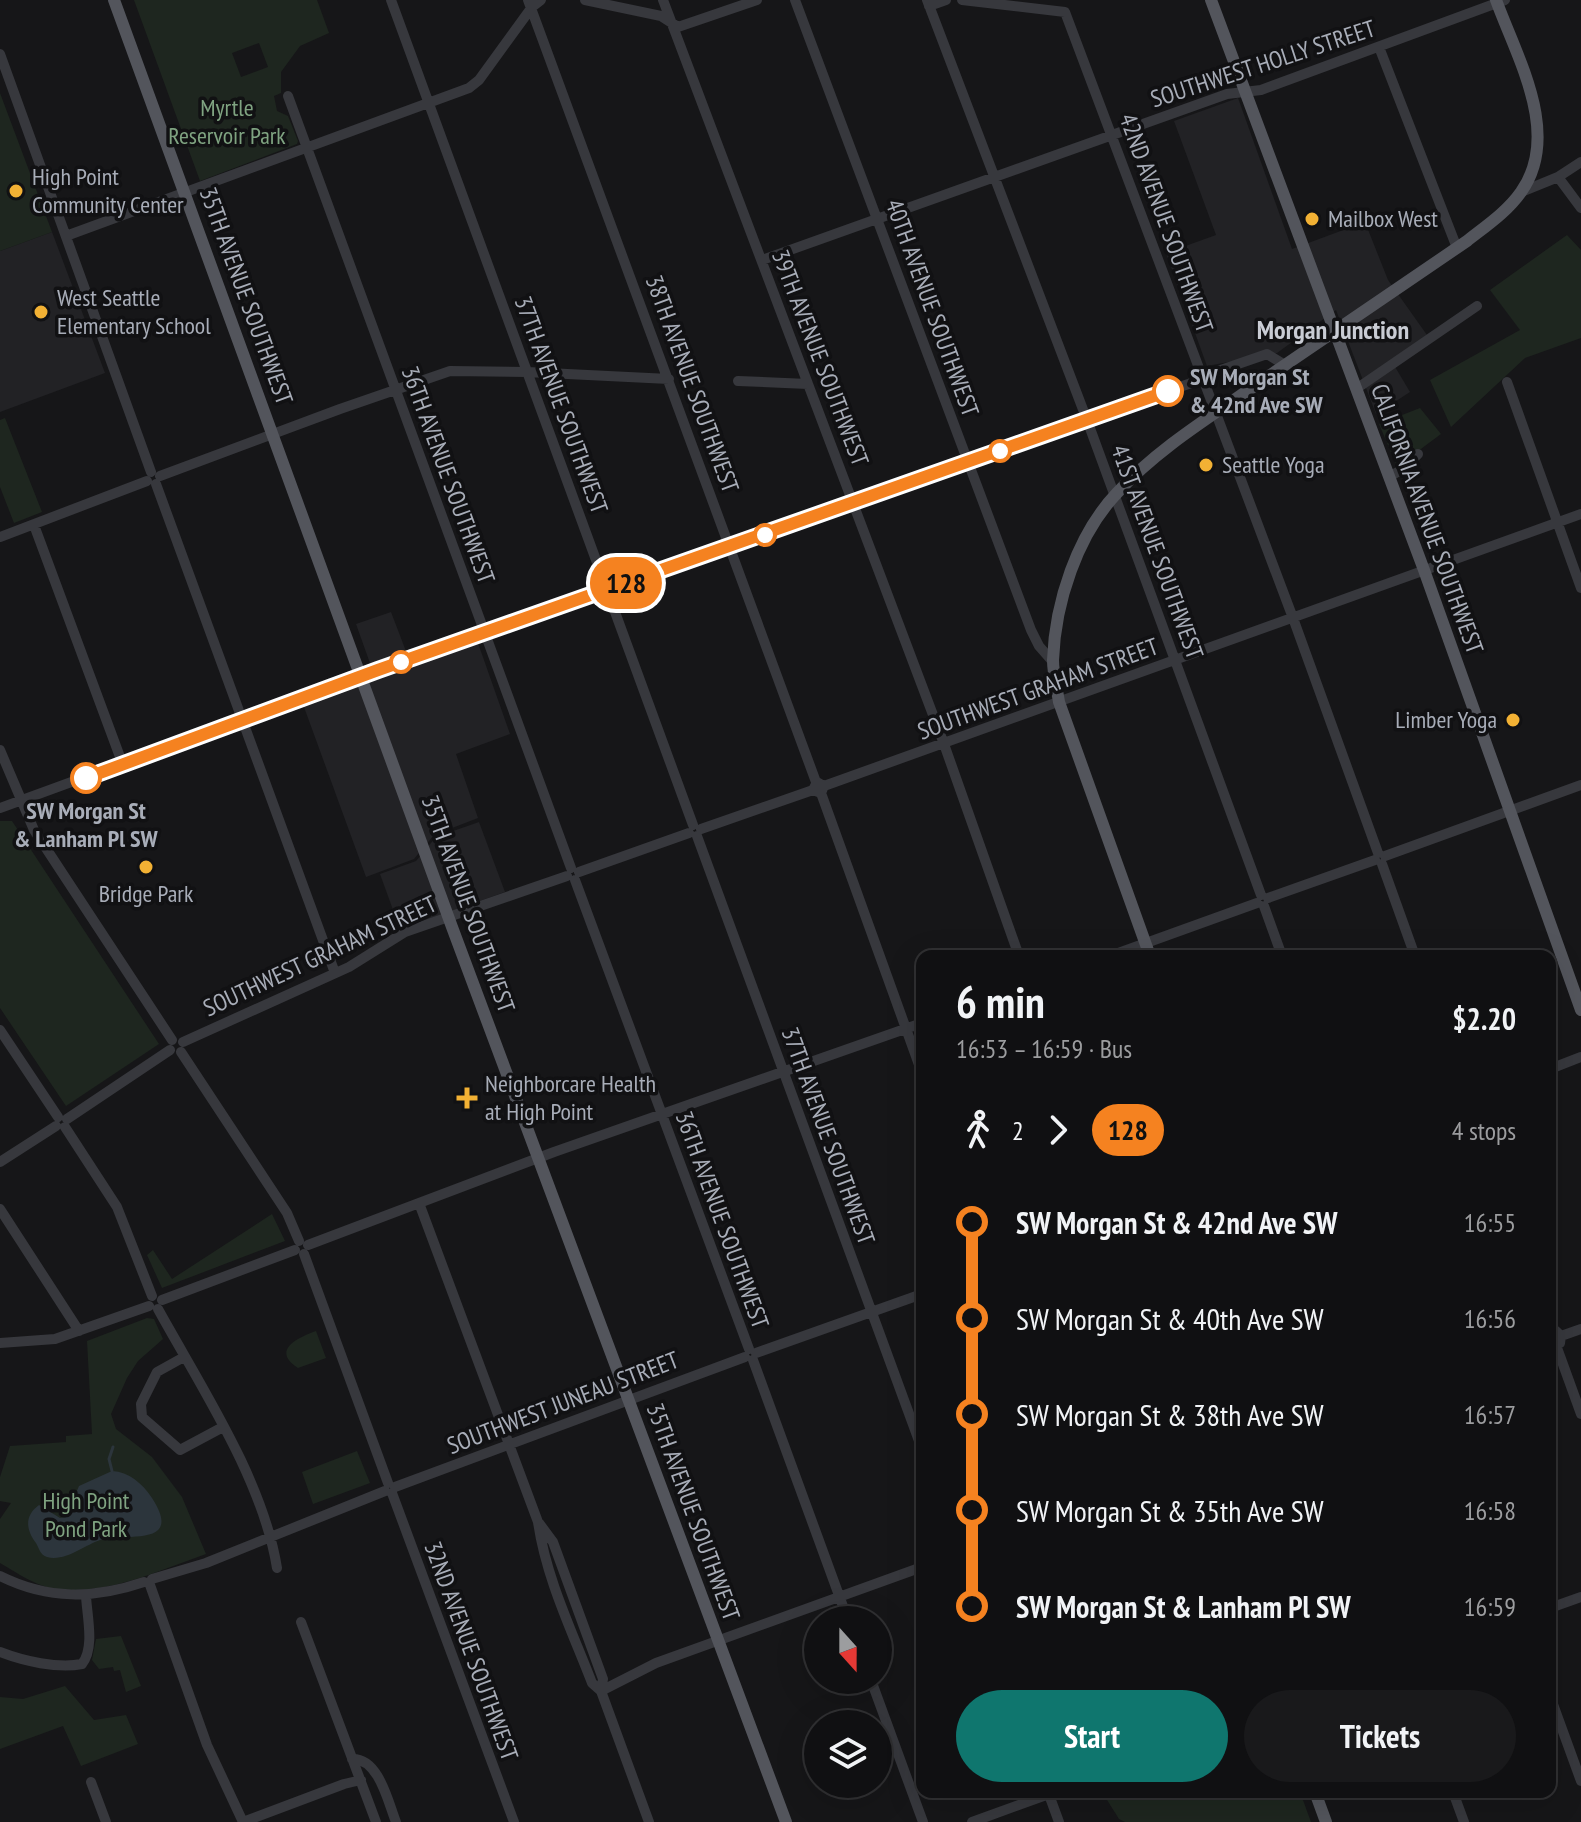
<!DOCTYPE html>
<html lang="en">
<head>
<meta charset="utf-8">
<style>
	body { margin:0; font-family:"PT Sans Narrow",sans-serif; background:#19191b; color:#f1f3f6; height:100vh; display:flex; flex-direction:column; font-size:30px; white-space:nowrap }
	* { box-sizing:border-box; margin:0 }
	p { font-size:26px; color:#9c9d9f }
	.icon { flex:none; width:44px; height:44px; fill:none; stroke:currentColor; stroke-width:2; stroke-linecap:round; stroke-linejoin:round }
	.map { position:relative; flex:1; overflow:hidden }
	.panel { position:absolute; left:916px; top:950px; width:640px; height:848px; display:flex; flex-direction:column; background:#101012; border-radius:16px; box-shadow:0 8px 32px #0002,0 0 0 2px #303032 }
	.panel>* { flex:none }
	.badge { padding:0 16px; border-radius:26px; font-size:28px; line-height:52px }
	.needle { width:52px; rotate:159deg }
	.controls { position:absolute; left:804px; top:1606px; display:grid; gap:16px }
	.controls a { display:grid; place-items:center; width:88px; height:88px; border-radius:50%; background:#101012; box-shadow:0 8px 32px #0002,0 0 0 2px #303032; font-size:40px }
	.map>.badge { position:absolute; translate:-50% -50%; box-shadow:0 0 0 4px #fff }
	.legs { display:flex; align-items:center; gap:12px; height:88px; padding:0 40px; font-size:26px }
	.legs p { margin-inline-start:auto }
	.summary { display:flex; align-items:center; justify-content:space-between; height:136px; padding:0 40px }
	h1 { font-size:44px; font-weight:600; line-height:60px }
	.primary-button { display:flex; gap:16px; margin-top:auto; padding:16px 40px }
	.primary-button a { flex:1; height:92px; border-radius:48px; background:#0f766e; color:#fff; font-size:32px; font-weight:600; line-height:92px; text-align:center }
	.primary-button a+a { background:#19191b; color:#f1f3f6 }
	ul { padding:0 40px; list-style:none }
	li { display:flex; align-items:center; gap:28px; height:96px; font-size:30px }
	li i { display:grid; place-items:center; width:12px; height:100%; margin:0 10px; background:currentColor }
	li i::after { content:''; width:20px; height:20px; margin:-10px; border:6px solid; border-radius:50%; background:#101012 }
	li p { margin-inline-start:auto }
	li:first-child i { background:linear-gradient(#0000 50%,currentColor 0) }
	li:last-child i { background:linear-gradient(currentColor 50%,#0000 0) }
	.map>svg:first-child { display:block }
</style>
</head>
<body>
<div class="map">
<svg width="1581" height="1822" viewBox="0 0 1581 1822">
	<rect width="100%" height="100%" fill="#161618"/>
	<!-- built -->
	<path fill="#222225" d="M1238,98L1292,249L1365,222L1388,280L1427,335L1391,360L1410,392L1376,414L1336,310L1277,353L1207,366L1166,253L1216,235L1174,121Z
		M52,232L105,373L0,412V251Z
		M391,612L412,667L478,643L510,734L456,754L478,818L434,835L414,859L366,877L304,707L376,680L356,624Z
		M479,822L505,892L400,929L380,874L416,861L436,837Z"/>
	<!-- green -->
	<path fill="#1e261f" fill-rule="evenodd" d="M134,0H317L329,33L300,46L281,72V93L274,96L277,111L288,116L298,141L297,144L200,181ZM259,43L268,67L241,77L232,53Z
		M0,93L52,232L0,251Z
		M1567,235L1581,250V338L1525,358L1451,427L1430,380L1520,330L1490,290Z
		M1420,408L1441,434L1402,463L1396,464L1379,424Z
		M5,418L42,512L14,523L0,487V420Z
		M0,821H12L159,1044L66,1106L0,1008Z
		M272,1214L285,1241L162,1288L147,1255L153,1250L172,1279Z
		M147,1318L154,1319L163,1339L138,1361L127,1378L111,1414L116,1429L152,1457L182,1497L206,1554C157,1571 109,1595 56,1589C38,1587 15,1572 0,1563V1519L11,1503L0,1501V1477L10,1446L66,1442V1436L92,1434L87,1341Z
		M316,1331L326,1358L298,1368C270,1350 299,1337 316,1331Z
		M357,1451L370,1483L313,1504L302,1472Z
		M121,1636L141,1686L126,1692L120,1670L114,1671L113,1667L99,1669L92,1660L96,1639Z
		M65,1686L94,1720L126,1715L138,1744L81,1766L63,1726L0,1749V1697L23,1699Z
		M1102,1792H1300L1311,1822H1125L1119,1819Z"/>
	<!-- water -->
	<path fill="#2c353c" d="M112,1471C129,1472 142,1483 152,1498C185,1549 123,1532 100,1540C85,1545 65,1562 47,1557C40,1555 39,1548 36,1543C26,1530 24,1516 39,1505L60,1518L66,1517L79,1486Z"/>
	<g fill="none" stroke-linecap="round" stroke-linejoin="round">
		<!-- stream -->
		<path stroke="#2c353c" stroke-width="3" d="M112,1471L109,1459L113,1447"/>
		<!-- minor -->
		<path stroke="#37383d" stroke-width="10" d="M391,0L693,825
			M528,0L816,782
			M585,0L661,16L678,27L757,0
			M663,0L944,744L1019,956
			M795,0L1031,630L1039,646L1053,662
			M927,0L1087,420L1261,895
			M962,0L1065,12L1293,618L1378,853
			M929,6L946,0
			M1379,47L1457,248
			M0,54L151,472
			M288,96L571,868
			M1558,177L1581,208
			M1521,192L1558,177L1581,162
			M66,236L469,88L479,80L532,7L541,0
			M762,260L1227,94L1261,90L1505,0
			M738,381L808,384
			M1507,382L1581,588
			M1356,389L1477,306
			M160,476L340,409L450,371L527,372L669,379
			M1389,477L1401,470L1418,454
			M156,484L335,973
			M34,525L123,765
			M0,537L147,481
			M0,750L34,830L172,1040
			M824,786L1581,514
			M821,793L922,1073
			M0,808L362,676L1194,382L1212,373L1267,354L1285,365
			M701,829L813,790L817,782L824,786L821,793L813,790
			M697,836L922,1449
			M1385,856L1581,785
			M1382,864L1415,956
			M579,872L689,833
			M575,880L749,1349
			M1268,898L1375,860
			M1264,906L1282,956
			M1110,956L1257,903
			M0,1030L58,1117
			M183,1042L349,967L405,932L567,876
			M181,1052L287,1213L299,1241
			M1550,1069L1581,1057
			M67,1119L170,1050
			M65,1127L117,1207L152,1296
			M0,1162L56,1126
			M419,1203L538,1522C546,1578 572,1631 592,1683L601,1691L649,1822
			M0,1209L79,1331
			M308,1245L554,1152L922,1023
			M304,1254L388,1483
			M162,1300L295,1250
			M158,1309C201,1387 263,1480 277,1568
			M1550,1331H1556L1561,1336L1560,1343L1552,1345
			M1561,1336L1581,1329
			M0,1343L55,1339L149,1306
			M1556,1345L1581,1414
			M756,1353L922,1294
			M184,1357L157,1372L141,1404L142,1417L180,1450L223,1427
			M753,1360L848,1620
			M395,1487L745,1357
			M392,1493L514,1822
			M539,1523L553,1542L603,1679L601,1691
			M0,1576C48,1600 94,1599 144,1582
			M152,1579L206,1563L385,1491
			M150,1585L207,1745L243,1822
			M1550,1608L1581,1597
			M301,1622L376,1822
			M0,1652C23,1661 58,1669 82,1664C95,1648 87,1616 86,1596
			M871,1680L923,1822
			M601,1691L656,1663L922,1567
			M1550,1696L1581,1781
			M352,1759C379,1758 388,1802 396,1822
			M91,1782L106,1822
			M1048,1792L1059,1822
			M1453,1792L1464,1822
			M243,1822L344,1784L361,1780
			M972,1822L1049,1794"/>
		<!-- major -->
		<path stroke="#53555c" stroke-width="12" d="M114,0L452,927L786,1822
			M1211,0L1424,570L1581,1010
			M1150,956L1059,702C1057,689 1053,674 1053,660C1055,603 1077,535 1117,493C1159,447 1215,414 1266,378C1333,332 1400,287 1467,241C1486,226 1507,212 1521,192C1562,134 1517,58 1496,0
			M1315,1792L1326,1822"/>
	</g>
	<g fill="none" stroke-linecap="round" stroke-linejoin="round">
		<defs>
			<path id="line-1" d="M86,778L378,670L1168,391"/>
		</defs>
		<!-- line-1 casing -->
		<use href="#line-1" stroke="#fff" stroke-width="18"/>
		<!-- line-1 -->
		<use href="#line-1" stroke="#f58220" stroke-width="12"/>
	</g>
	<!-- markers -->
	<g fill="#f2b134" stroke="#111113" stroke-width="3">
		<circle cx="16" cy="191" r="8"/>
		<circle cx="1312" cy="219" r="8"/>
		<circle cx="41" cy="312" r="8"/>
		<circle cx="1206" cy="465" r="8"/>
		<circle cx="1513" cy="720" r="8"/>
		<circle cx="146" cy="867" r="8"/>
		<path d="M463 1086h8v8h8v8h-8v8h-8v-8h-8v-8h8z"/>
	</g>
	<g fill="#fff" stroke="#f58220" stroke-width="4">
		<circle cx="1168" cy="391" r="14"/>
		<circle cx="1000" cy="451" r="10"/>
		<circle cx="765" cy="535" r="10"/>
		<circle cx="401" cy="662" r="10"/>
		<circle cx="86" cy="778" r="14"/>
	</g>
	<g text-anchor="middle" stroke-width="7" stroke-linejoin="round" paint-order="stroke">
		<!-- street labels -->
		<g font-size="24" fill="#a8adb8" stroke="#111113">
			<text transform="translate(1263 64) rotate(-18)" y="8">SOUTHWEST HOLLY STREET</text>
			<text transform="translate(1166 223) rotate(70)" y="8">42ND AVENUE SOUTHWEST</text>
			<text transform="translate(246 296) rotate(70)" y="8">35TH AVENUE SOUTHWEST</text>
			<text transform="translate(932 308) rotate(70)" y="8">40TH AVENUE SOUTHWEST</text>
			<text transform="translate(820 358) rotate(69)" y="8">39TH AVENUE SOUTHWEST</text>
			<text transform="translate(692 384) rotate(70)" y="8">38TH AVENUE SOUTHWEST</text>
			<text transform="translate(561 405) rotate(70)" y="8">37TH AVENUE SOUTHWEST</text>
			<text transform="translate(448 475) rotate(70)" y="8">36TH AVENUE SOUTHWEST</text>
			<text transform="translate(1427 519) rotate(70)" y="8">CALIFORNIA AVENUE SOUTHWEST</text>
			<text transform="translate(1157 552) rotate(70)" y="8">41ST AVENUE SOUTHWEST</text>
			<text transform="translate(1038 689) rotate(-20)" y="8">SOUTHWEST GRAHAM STREET</text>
			<text transform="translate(468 904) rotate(70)" y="8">35TH AVENUE SOUTHWEST</text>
			<text transform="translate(320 956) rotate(-25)" y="8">SOUTHWEST GRAHAM STREET</text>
			<text transform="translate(828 1136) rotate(70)" y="8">37TH AVENUE SOUTHWEST</text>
			<text transform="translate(722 1220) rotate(70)" y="8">36TH AVENUE SOUTHWEST</text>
			<text transform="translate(563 1403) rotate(-21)" y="8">SOUTHWEST JUNEAU STREET</text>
			<text transform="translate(693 1512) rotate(70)" y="8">35TH AVENUE SOUTHWEST</text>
			<text transform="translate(471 1651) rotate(70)" y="8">32ND AVENUE SOUTHWEST</text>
		</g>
		<!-- park labels -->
		<g font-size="24" fill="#7fa381" stroke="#111113">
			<text x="227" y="116">Myrtle<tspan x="227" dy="28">Reservoir Park</tspan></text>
			<text x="86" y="1509">High Point<tspan x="86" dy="28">Pond Park</tspan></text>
		</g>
		<!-- poi labels -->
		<g font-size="24" fill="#a8adb8" stroke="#111113" text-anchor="start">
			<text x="32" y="185">High Point<tspan x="32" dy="28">Community Center</tspan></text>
			<text x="1328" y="227">Mailbox West</text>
			<text x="57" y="306">West Seattle<tspan x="57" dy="28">Elementary School</tspan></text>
			<text x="1222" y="473">Seattle Yoga</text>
			<text x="1497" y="728" text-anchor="end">Limber Yoga</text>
			<text x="146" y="902" text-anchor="middle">Bridge Park</text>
			<text x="485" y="1092">Neighborcare Health<tspan x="485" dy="28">at High Point</tspan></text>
		</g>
		<!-- stop labels -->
		<g font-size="24" font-weight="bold" fill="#a8adb8" stroke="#111113" text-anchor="start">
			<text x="1190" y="385">SW Morgan St<tspan x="1190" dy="28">&amp; 42nd Ave SW</tspan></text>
			<text x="86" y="819" text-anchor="middle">SW Morgan St<tspan x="86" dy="28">&amp; Lanham Pl SW</tspan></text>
		</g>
		<!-- neighbourhood labels -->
		<g font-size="26" font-weight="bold" fill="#c9ccd4" stroke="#111113">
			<text x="1333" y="339">Morgan Junction</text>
		</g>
	</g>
</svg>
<div class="controls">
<a><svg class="needle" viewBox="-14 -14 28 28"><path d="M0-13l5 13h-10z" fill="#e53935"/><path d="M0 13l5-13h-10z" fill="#9c9d9f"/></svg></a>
<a><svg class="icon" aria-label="layers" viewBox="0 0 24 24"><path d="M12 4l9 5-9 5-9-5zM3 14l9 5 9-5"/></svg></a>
</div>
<b class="badge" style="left:626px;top:583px;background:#f58220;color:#111">128</b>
<section class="panel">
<div class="summary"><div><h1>6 min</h1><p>16:53 – 16:59 · Bus</p></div><b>$2.20</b></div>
<div class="legs"><svg class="icon" aria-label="walk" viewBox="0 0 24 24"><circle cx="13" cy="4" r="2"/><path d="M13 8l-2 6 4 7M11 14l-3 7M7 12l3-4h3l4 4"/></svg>2<svg class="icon" aria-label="forward" viewBox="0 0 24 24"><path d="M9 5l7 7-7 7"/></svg><b class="badge" style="background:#f58220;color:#111">128</b><p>4 stops</p></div>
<ul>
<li><i style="color:#f58220"></i><b>SW Morgan St &amp; 42nd Ave SW</b><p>16:55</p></li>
<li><i style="color:#f58220"></i><span>SW Morgan St &amp; 40th Ave SW</span><p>16:56</p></li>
<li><i style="color:#f58220"></i><span>SW Morgan St &amp; 38th Ave SW</span><p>16:57</p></li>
<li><i style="color:#f58220"></i><span>SW Morgan St &amp; 35th Ave SW</span><p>16:58</p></li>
<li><i style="color:#f58220"></i><b>SW Morgan St &amp; Lanham Pl SW</b><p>16:59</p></li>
</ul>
<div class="primary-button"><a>Start</a><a>Tickets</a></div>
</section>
</div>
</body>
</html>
